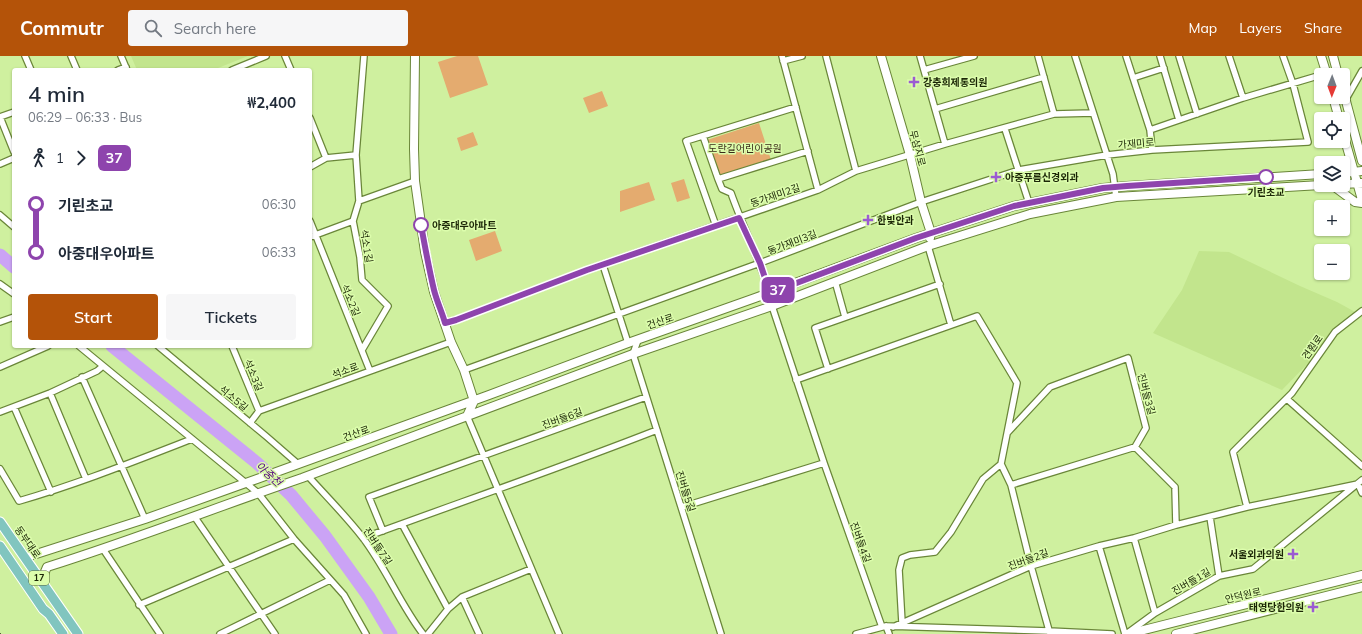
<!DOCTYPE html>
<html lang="en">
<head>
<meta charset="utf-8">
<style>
	body { margin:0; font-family:Mulish,"Noto Sans KR",sans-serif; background:#f6f6f7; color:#1f2937; height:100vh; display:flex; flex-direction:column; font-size:15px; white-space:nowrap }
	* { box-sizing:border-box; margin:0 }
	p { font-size:13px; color:#747a83 }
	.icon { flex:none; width:22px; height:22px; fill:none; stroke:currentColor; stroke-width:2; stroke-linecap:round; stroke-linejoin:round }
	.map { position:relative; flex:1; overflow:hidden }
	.details { position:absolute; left:12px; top:12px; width:300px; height:280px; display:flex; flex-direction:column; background:#fff; border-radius:4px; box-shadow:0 1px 3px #0004 }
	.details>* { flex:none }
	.badge { padding:0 8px; border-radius:6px; font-size:14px; line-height:26px }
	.needle { width:26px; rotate:181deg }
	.tools { position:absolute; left:1314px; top:12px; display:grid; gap:8px }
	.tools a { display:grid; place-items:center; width:36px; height:36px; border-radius:4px; background:#fff; box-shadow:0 1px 3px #0004; font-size:20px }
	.map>.badge { position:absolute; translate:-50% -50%; box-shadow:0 0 0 2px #fff }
	.legs { display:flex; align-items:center; gap:6px; height:44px; padding:0 16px; font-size:13px }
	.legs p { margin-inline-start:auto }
	.summary { display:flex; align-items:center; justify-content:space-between; height:68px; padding:0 16px }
	h1 { font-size:22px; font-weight:600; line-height:30px }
	.cta { display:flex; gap:8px; margin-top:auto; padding:8px 16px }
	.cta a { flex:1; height:46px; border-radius:4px; background:#b45309; color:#fff; font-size:16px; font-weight:600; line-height:46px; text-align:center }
	.cta a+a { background:#f6f6f7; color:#1f2937 }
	ul { padding:0 16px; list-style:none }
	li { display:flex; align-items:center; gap:14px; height:48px; font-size:15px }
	li i { display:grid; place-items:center; width:6px; height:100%; margin:0 5px; background:currentColor }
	li i::after { content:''; width:10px; height:10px; margin:-5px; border:3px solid; border-radius:50%; background:#fff }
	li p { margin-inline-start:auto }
	li:first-child i { background:linear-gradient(#0000 50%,currentColor 0) }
	li:last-child i { background:linear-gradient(currentColor 50%,#0000 0) }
	header { display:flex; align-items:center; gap:24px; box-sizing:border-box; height:56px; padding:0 20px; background:#b45309; color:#fff }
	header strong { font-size:19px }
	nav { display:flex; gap:22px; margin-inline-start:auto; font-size:14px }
	.search { width:280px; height:36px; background:#f6f6f7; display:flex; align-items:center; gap:10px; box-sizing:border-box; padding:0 14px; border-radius:4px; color:#747a83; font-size:15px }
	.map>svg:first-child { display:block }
</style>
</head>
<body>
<header>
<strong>Commutr</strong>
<div class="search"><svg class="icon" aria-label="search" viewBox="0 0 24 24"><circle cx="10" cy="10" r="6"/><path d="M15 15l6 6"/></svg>Search here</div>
<nav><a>Map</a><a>Layers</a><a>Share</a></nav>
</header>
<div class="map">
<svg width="1362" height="578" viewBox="0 0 1362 578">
	<rect width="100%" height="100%" fill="#cff09f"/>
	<!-- built -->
	<path fill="#c2e58d" d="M131,0H248L213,14H137Z
		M1199,195L1229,196L1300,230L1337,246L1357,257L1282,334L1153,277L1182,234Z"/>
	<!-- green -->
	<path fill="#e4ab6f" d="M457,0H478L488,29L450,42L438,6Z
		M602,35L608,50L589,57L583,42Z
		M759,67L771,104L719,120L707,84Z
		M473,76L478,89L461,95L457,82Z
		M684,123L690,142L677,146L671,127Z
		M649,126L655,144L620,156V135Z
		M495,175L502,195L476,205L469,184Z"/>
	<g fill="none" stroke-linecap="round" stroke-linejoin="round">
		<!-- river -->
		<path stroke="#cba3f5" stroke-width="13" d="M0,199L14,211
			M112,290L257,407L291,439L325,480L369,541L391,578"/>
		<defs>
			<path id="street" d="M25,0L31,14
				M71,0L77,14
				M121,0L127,14
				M285,0L291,14
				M782,0L818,134
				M826,0L856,115
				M920,0L945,88
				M1038,0L1054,58
				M1075,0L1113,118L1116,141
				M1126,0L1150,74L1152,94
				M1160,0L1179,64
				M1179,0L1197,58
				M1229,0L1243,42
				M783,5L802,0
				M118,14L126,11
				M232,14L266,0
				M924,14L974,0
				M1133,22L1164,12
				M1346,43L1362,15
				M935,53L1044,21
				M0,61L14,96
				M0,61L14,56
				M310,62L326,102
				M1005,73L1029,147
				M1150,74L1243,42L1321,19
				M703,80L718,123L722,133L731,137C743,171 759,203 770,237
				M0,108L14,102
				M310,111L326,102L356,99
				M718,123L808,95
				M359,145L415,125
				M0,159L14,171
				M310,165L370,315
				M716,170L686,85L796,51
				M310,181L353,165
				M928,190L951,269
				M603,209L628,287
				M835,225L845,261
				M0,228L14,238
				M776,235L772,250L824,407L882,571
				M0,266L14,261
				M445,267L456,264L587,214L818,134L856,115L945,88L1054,58L1093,57
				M638,284L633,298L721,578
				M79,290L258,437L294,483L344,539L366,578
				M158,290L267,381L298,408
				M232,290L259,355
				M362,294L388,250L362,224L360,201L353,165L359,145L356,99L364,0
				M0,311L48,290
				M828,313L815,272L940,228
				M464,314L760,207L921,146L1019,114L1107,99L1152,94L1308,86L1293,28L1283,0
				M82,321L145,463
				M796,324L977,260L1017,327L1001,408L983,423L951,476L935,496L910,499L902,502L899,514L902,567
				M50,337L86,423
				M1287,343L1362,410
				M14,351L51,436
				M0,356L50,337L97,315L103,310
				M467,360L559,578
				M250,367L259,355L451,286
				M1008,376L1050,331L1128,302L1146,372L1135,391L1011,429
				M1135,391L1175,431L1176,469
				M1001,408L1011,429L1031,510L1050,578
				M0,413L19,445C78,428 135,405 192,383
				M308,420C326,440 346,460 363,482C386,512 400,548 423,578
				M682,451L824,407
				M1247,451L1233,396L1292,337L1335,276L1362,255
				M194,460L275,578
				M1210,461L1219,520
				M402,468L448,553
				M383,475L369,441L646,341
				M363,482C461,446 560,412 657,374
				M1134,482L1155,557
				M1099,490L1125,578
				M103,493L160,578
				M462,541L479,578
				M139,549L294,483
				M886,570L889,578
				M893,571L1031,510L1099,490L1134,482L1176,469L1247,451L1358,428L1362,437
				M1129,576L1155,557L1219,520L1253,513L1362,424
				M220,578L330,524
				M428,578L448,553L462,541L531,513
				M856,578L886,570L1049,575L1112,578"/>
			<path id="secondary" d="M415,0L414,93L415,125L425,196L434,236L451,286L464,314L474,345L467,360
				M881,0L910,99L921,146L931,177L930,182
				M1321,0L1327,19
				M1333,0L1338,19
				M1343,34L1362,105
				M1333,41L1339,63
				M1343,77L1362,144
				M1343,117L1362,115
				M1343,128L1362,127
				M1332,129L1355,146L1362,147
				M22,497L30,500L145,463L257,423L489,339L628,287L755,242L916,182L1014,150L1103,132L1127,130L1321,118
				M41,525L47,511C133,484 217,451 302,422L633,298L772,250L928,190L1030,158L1116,141L1321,129
				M1128,578L1362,519
				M1176,578L1362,531"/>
			<path id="primary" d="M0,466L78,578
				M0,490L43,553L49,558L63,578"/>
		</defs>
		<!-- street casing -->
		<use href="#street" stroke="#6a8639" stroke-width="8"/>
		<!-- secondary casing -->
		<use href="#secondary" stroke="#6a8639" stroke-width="10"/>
		<!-- primary casing -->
		<use href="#primary" stroke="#fff" stroke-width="11"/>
		<!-- street -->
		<use href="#street" stroke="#fff" stroke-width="5.5"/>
		<!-- secondary -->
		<use href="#secondary" stroke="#fff" stroke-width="8"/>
		<!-- primary -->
		<use href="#primary" stroke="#81c5bf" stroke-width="9"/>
		<!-- rail -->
		<path stroke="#4e5f32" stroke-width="2" stroke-dasharray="7 7" stroke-linecap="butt" d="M0,577V578"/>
	</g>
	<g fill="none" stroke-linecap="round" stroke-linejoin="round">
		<defs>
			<path id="line-1" d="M421,169C425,191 429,213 434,234C437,246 442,256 445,267L456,264L587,214L739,162L760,207L770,237L916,182L1014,150L1103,132L1127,130L1266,121"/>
		</defs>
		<!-- line-1 casing -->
		<use href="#line-1" stroke="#fff" stroke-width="9"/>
		<!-- line-1 -->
		<use href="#line-1" stroke="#8e44ad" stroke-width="6"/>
	</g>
	<!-- markers -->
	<g fill="#9b5bd2" stroke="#dcfdac" stroke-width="1.5">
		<path d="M912 20h4v4h4v4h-4v4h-4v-4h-4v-4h4z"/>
		<path d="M994 115h4v4h4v4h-4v4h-4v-4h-4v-4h4z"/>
		<path d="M866 158h4v4h4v4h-4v4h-4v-4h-4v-4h4z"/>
		<path d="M1291 492h4v4h4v4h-4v4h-4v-4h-4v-4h4z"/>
		<path d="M1311 545h4v4h4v4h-4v4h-4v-4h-4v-4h4z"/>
	</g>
	<g fill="#fff" stroke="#8e44ad" stroke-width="2">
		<circle cx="1266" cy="121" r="7"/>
		<circle cx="421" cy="169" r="7"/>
	</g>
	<g text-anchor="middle" stroke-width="3" stroke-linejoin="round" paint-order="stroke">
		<!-- shield labels -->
		<rect fill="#dcfdac" stroke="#556638" stroke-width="1" x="29" y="515" width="20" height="14" rx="3"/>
		<g font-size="9" font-weight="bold" fill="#1b2606">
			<text x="39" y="525">17</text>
		</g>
		<!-- poi labels -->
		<g font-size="10" font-weight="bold" fill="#1b2606" stroke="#dcfdac" text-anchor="start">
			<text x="923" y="30">강충희제통의원</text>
			<text x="1005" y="125">아중푸름신경외과</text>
			<text x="877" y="168">한빛안과</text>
			<text x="1284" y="502" text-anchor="end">서울외과의원</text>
			<text x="1304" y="555" text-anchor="end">태영당한의원</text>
		</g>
		<!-- street labels -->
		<g font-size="10" fill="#1b2606" stroke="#dcfdac">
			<text transform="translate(1136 87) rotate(-5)" y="4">가재미로</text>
			<text transform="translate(918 92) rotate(75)" y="4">무삼지로</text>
			<text transform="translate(775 139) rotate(-19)" y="4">동가재미2길</text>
			<text transform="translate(792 186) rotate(-21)" y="4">동가재미3길</text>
			<text transform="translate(367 190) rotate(81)" y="4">석소1길</text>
			<text transform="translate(351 244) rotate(68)" y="4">석소2길</text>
			<text transform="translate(660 265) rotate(-19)" y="4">건산로</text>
			<text transform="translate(1312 291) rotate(-55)" y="4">견훤로</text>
			<text transform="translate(345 314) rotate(-20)" y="4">석소로</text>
			<text transform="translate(254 319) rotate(68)" y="4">석소3길</text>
			<text transform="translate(1147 338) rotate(75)" y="4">진버들3길</text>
			<text transform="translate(234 342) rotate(40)" y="4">석소5길</text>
			<text transform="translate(562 362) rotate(-20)" y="4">진버들6길</text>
			<text transform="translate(356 377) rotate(-20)" y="4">건산로</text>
			<text transform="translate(686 435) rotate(72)" y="4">진버들5길</text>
			<text transform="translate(28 486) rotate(55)" y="4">동부대로</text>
			<text transform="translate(861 486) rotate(70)" y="4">진버들4길</text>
			<text transform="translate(378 490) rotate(56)" y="4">진버들7길</text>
			<text transform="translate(1028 503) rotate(-20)" y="4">진버들2길</text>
			<text transform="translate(1191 525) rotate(-30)" y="4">진버들1길</text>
			<text transform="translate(1243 539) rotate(-14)" y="4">안덕원로</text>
		</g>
		<!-- park labels -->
		<g font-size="10" fill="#3a2a19" stroke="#dcfdac">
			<text x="745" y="96">도란길어린이공원</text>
		</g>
		<!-- stop labels -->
		<g font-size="10" font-weight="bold" fill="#1b2606" stroke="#dcfdac">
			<text x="1266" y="140">기린초교</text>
			<text x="432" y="173" text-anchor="start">아중대우아파트</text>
		</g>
		<!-- water labels -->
		<g font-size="11" font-style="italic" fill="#540183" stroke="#dcfdac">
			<text transform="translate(269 418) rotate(42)" y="4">아중천</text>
		</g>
	</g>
</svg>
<div class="tools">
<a><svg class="needle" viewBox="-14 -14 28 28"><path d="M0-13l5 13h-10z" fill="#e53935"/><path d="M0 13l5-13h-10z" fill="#747a83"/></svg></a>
<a><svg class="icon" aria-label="locate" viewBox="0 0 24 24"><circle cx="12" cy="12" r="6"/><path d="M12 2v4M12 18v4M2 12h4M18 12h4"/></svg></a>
<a><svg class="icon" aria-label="layers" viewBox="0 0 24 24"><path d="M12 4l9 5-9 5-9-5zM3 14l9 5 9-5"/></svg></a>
<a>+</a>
<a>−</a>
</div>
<b class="badge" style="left:778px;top:234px;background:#8e44ad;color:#fff">37</b>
<section class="details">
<div class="summary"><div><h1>4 min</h1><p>06:29 – 06:33 · Bus</p></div><b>₩2,400</b></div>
<div class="legs"><svg class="icon" aria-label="walk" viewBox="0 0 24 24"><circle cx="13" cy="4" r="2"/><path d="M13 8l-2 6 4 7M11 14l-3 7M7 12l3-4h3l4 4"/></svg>1<svg class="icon" aria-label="forward" viewBox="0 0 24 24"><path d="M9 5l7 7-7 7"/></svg><b class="badge" style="background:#8e44ad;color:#fff">37</b></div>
<ul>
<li><i style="color:#8e44ad"></i><b>기린초교</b><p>06:30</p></li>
<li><i style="color:#8e44ad"></i><b>아중대우아파트</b><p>06:33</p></li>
</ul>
<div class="cta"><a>Start</a><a>Tickets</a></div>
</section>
</div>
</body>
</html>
